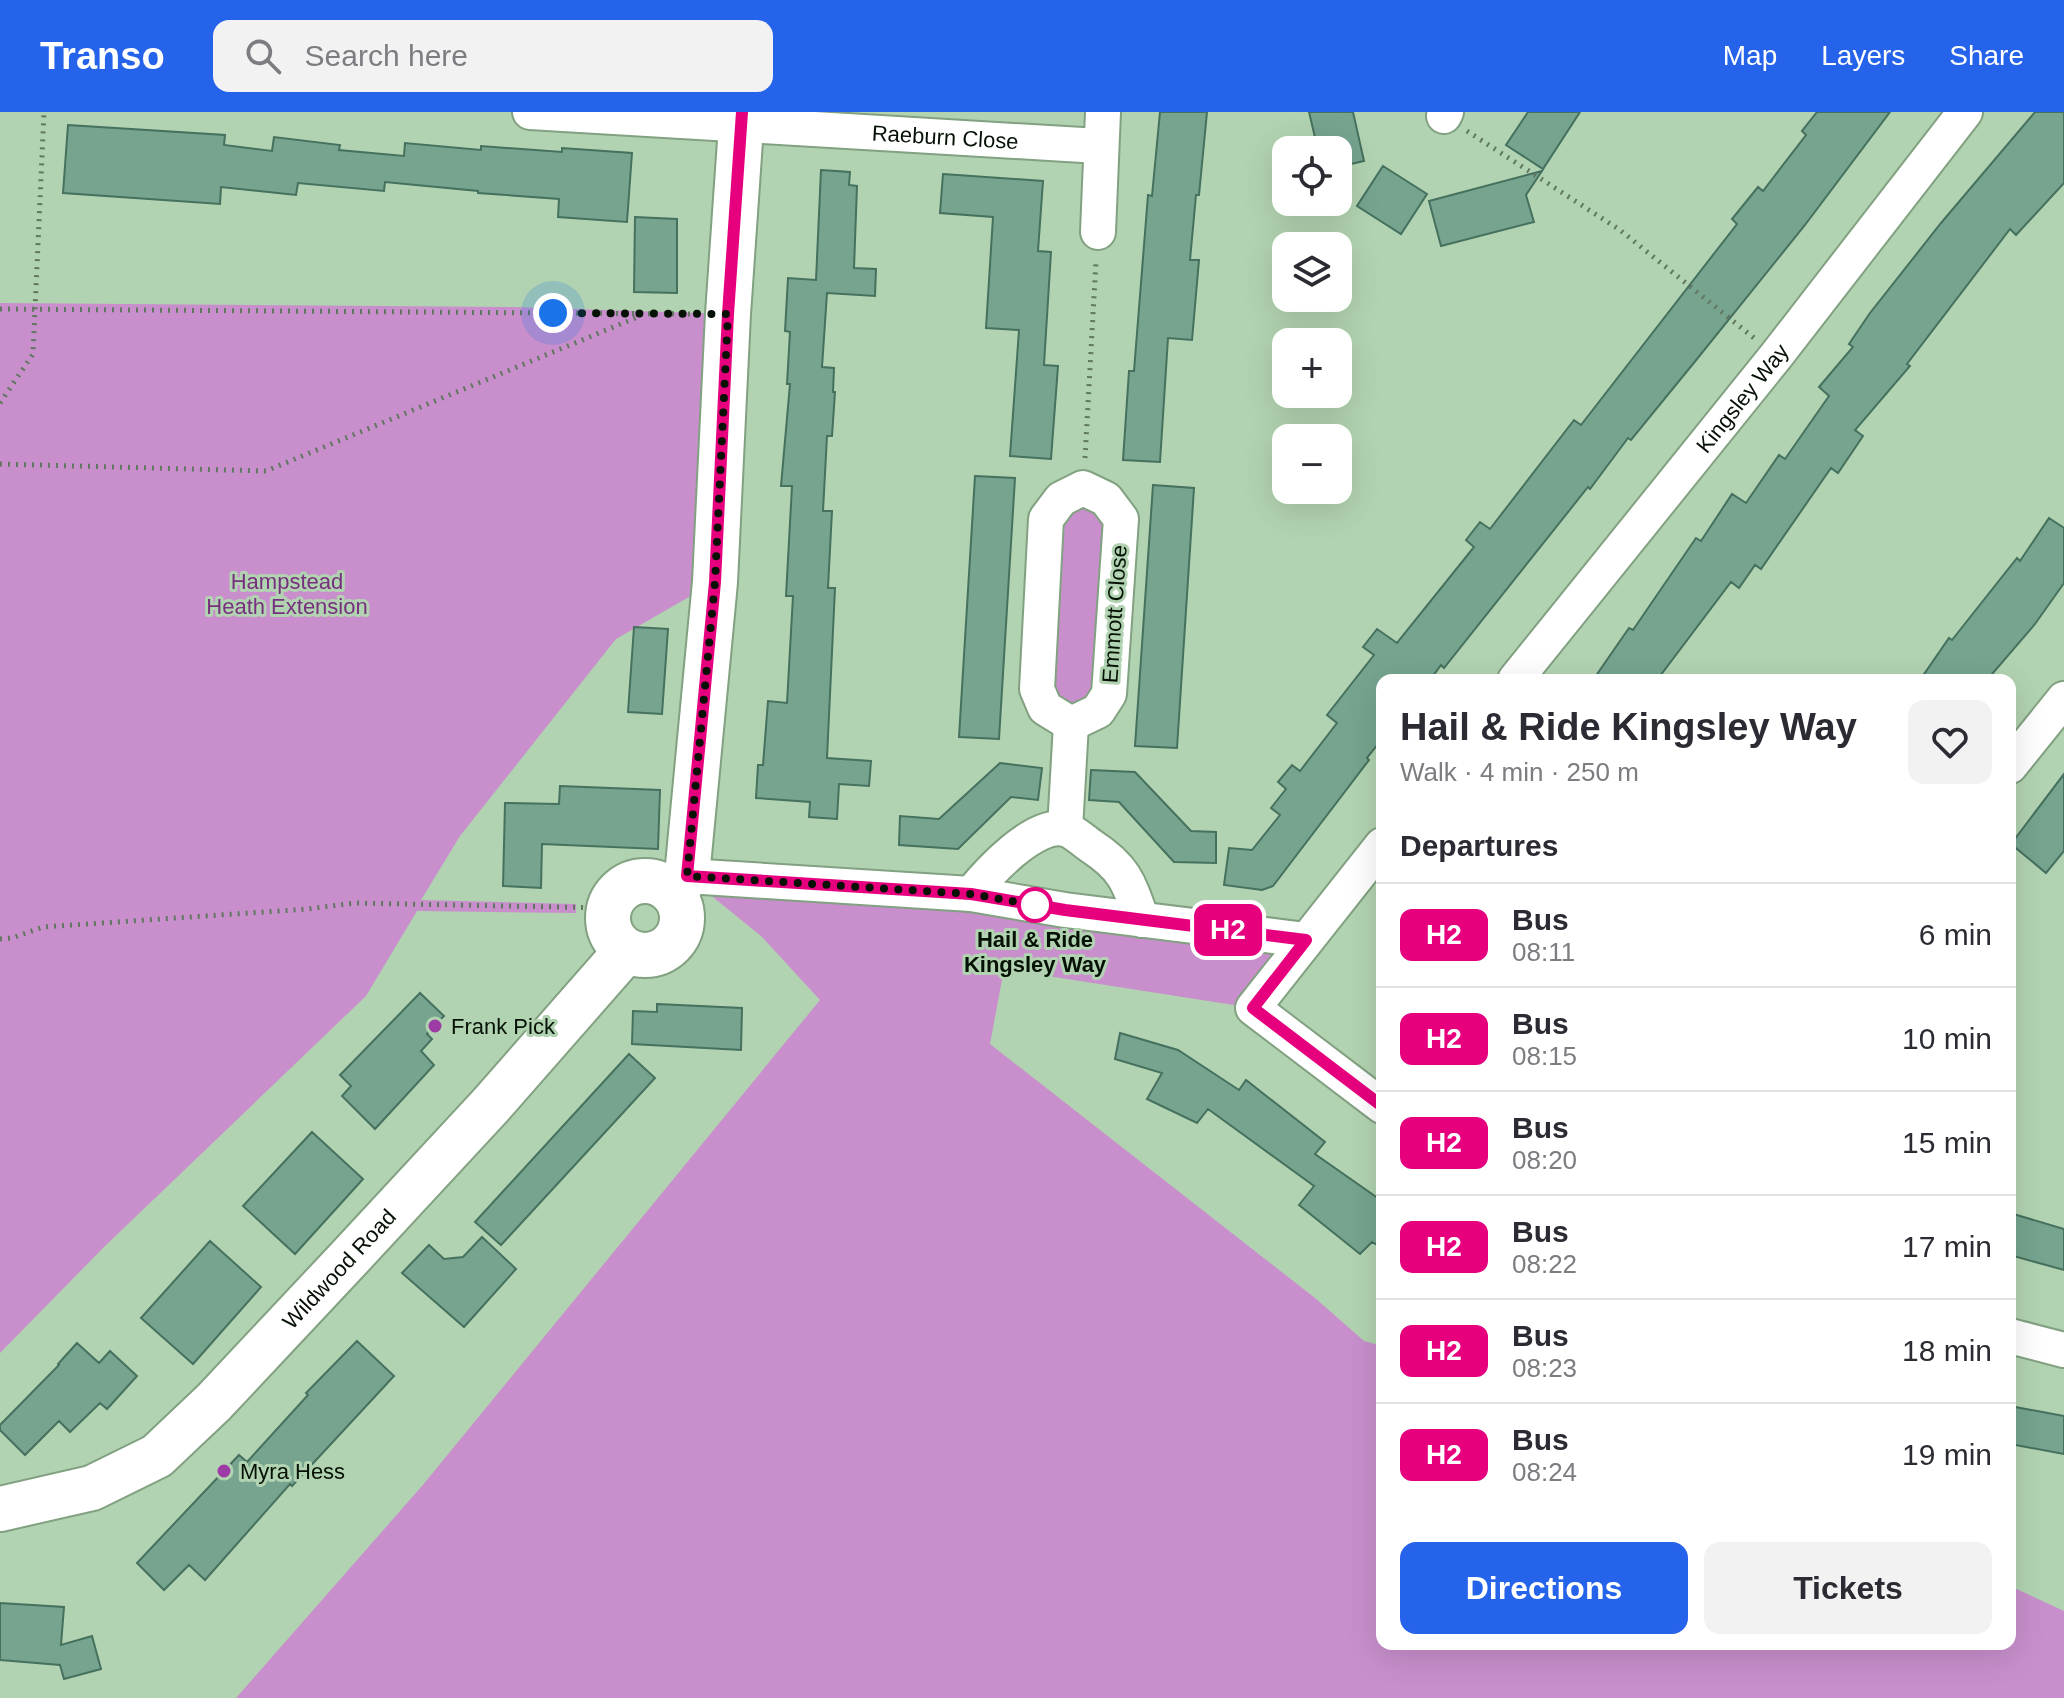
<!DOCTYPE html>
<html lang="en">
<head>
<meta charset="utf-8">
<style>
	body { margin:0; font-family:Arial,sans-serif; background:#f2f2f3; color:#2b2b33; height:100vh; display:flex; flex-direction:column; font-size:30px; white-space:nowrap }
	* { box-sizing:border-box; margin:0 }
	p { font-size:26px; color:#7c7c81 }
	.icon { flex:none; width:44px; height:44px; fill:none; stroke:currentColor; stroke-width:2; stroke-linecap:round; stroke-linejoin:round }
	.map { position:relative; flex:1; overflow:hidden }
	.side { position:absolute; left:1376px; top:562px; width:640px; height:976px; display:flex; flex-direction:column; background:#fff; border-radius:16px; box-shadow:0 8px 32px #0002 }
	.side>* { flex:none }
	.badge { padding:0 16px; border-radius:12px; font-size:28px; line-height:52px }
	.buttons { position:absolute; left:1272px; top:24px; display:grid; gap:16px }
	.buttons a { display:grid; place-items:center; width:80px; height:80px; border-radius:16px; background:#fff; box-shadow:0 8px 32px #0002; font-size:40px }
	.you { position:absolute; width:40px; height:40px; margin:-20px; border:6px solid #fff; border-radius:50%; background:#1a73e8; box-shadow:0 0 0 12px #1a73e833 }
	.map>.badge { position:absolute; translate:-50% -50%; box-shadow:0 0 0 4px #fff }
	h2 { padding:0 24px; font-size:30px; line-height:72px }
	.round { display:grid; place-items:center; flex:none; width:84px; height:84px; border-radius:16px; background:#f2f2f3 }
	.summary { display:flex; align-items:center; justify-content:space-between; height:136px; padding:0 24px }
	h1 { font-size:38px; font-weight:700; line-height:60px }
	.cta { display:flex; gap:16px; margin-top:auto; padding:16px 24px }
	.cta a { flex:1; height:92px; border-radius:16px; background:#2563eb; color:#fff; font-size:32px; font-weight:700; line-height:92px; text-align:center }
	.cta a+a { background:#f2f2f3; color:#2b2b33 }
	ul { padding:0; list-style:none }
	li { display:flex; align-items:center; gap:24px; height:104px; padding:0 24px; border-top:2px solid #e1e1e2 }
	li div { flex:1 }
	li b { display:block; font-size:30px }
	li em { font-style:normal }
	li .badge { min-width:88px; font-weight:700; text-align:center }
	header { display:flex; align-items:center; gap:48px; box-sizing:border-box; height:112px; padding:0 40px; background:#2563eb; color:#fff }
	header strong { font-size:38px }
	nav { display:flex; gap:44px; margin-inline-start:auto; font-size:28px }
	.search { width:560px; height:72px; background:#f2f2f3; display:flex; align-items:center; gap:20px; box-sizing:border-box; padding:0 28px; border-radius:16px; color:#7c7c81; font-size:30px }
	.map>svg:first-child { display:block }
</style>
</head>
<body>
<header>
<strong>Transo</strong>
<div class="search"><svg class="icon" aria-label="search" viewBox="0 0 24 24"><circle cx="10" cy="10" r="6"/><path d="M15 15l6 6"/></svg>Search here</div>
<nav><a>Map</a><a>Layers</a><a>Share</a></nav>
</header>
<div class="map">
<svg width="2064" height="1586" viewBox="0 0 2064 1586">
	<rect width="100%" height="100%" fill="#b2d3b1"/>
	<!-- green -->
	<path fill="#c88fcc" d="M0,191L513,195L728,202L715,470L616,527L460,724L421,788L576,792V801L417,799L366,884L104,1135L0,1241Z
		M1080,395L1092,399L1104,408L1099,577L1078,597L1048,583L1061,405Z
		M687,764L1306,828L1253,896L1004,857L990,932L1315,1186L1364,1229L1382,1234V1532H2010V1474L2064,1499V1586H236L422,1374L820,888L761,824Z"/>
	<!-- building -->
	<path fill="#76a48f" stroke="#45715e" stroke-width="2" d="M1160,0H1207L1199,83H1196L1190,148H1199L1192,228L1168,226L1160,350L1123,348L1129,259H1134L1148,83L1152,84Z
		M1309,0H1353L1364,49L1338,55V38H1318Z
		M1528,0H1580L1543,57L1506,33Z
		M1817,0H1890L1805,113L1697,247L1631,328L1628,326L1590,377L1588,375L1444,556L1441,553L1430,568H1382V627L1367,646L1369,648L1273,774L1262,778L1224,773L1229,736L1252,738L1280,703L1271,696L1286,677L1278,670L1292,653L1300,659L1337,611L1327,603L1374,543L1363,535L1377,517L1397,531L1474,435L1466,428L1480,410L1490,417L1574,308L1581,313L1737,112L1732,107L1758,75L1763,79L1806,23L1802,19Z
		M2035,0H2064V71L2016,123L2010,117L1907,252L1910,254L1855,318L1863,324L1838,361L1831,356L1761,457L1755,453L1739,476L1731,470L1657,568H1593L1629,516L1633,518L1696,426L1701,429L1732,382L1746,391L1779,343L1785,347L1829,284L1819,275L1853,235L1849,232L1870,201L1941,111Z
		M68,13L225,23L224,33L272,39L274,25L340,33L339,38L404,44L405,31L481,38V34L562,40V36L632,41L627,110L558,105L559,87L478,81V79L385,70L384,79L298,71L296,83L221,75L220,92L63,81Z
		M1383,54L1427,82L1401,122L1357,94Z
		M821,58L850,60L849,73L857,74L854,156L876,157L875,184L827,181L822,255L834,256L833,280H835L832,324H827L823,399H832L828,476H835L827,646L871,649L869,674L839,672L837,707L809,705L810,690L756,686L758,653H763L768,589L787,591L793,484H786L792,374H781L790,272H787L790,220L785,219L788,166L816,168Z
		M1542,59L1526,83L1534,110L1441,134L1429,89Z
		M943,62L1043,69L1038,139L1051,140L1044,253L1058,254L1051,347L1010,344L1019,218L986,216L993,105L940,101Z
		M635,105L677,107V181L634,180Z
		M975,364L1015,366L999,627L959,625Z
		M1153,373L1194,376L1177,636L1135,634Z
		M2049,406L2064,416V471L2035,512L1987,568H1920L1949,526L1952,528L2017,446L2020,449Z
		M634,515L668,517L662,602L628,600Z
		M1000,651L1042,656L1038,688L1011,685L958,737L899,733L900,704L939,707Z
		M1091,658L1135,660L1191,719L1216,720V751L1174,750L1119,690L1089,688Z
		M2064,662V739L2046,761L2011,732Z
		M560,674L660,678L658,737L542,732L541,776L503,774L505,691L559,692Z
		M420,881L444,904L427,922L432,927L421,939L434,953L375,1017L342,984L351,974L340,963Z
		M657,892L742,896L741,938L632,932L633,899L657,900Z
		M1120,921L1178,938L1239,978L1246,968L1325,1030L1315,1042L1382,1089V1136L1372,1130L1360,1142L1299,1093L1314,1074L1208,997L1197,1011L1147,987L1162,961L1115,947Z
		M629,942L655,966L501,1133L475,1110Z
		M312,1020L363,1067L295,1142L243,1094Z
		M2010,1101L2064,1117V1158L2010,1143Z
		M482,1125L516,1157L464,1215L402,1161L429,1133L444,1147L463,1145Z
		M210,1129L261,1175L193,1252L141,1206Z
		M357,1229L394,1264L292,1374L290,1372L205,1468L189,1453L164,1478L137,1451L239,1343L247,1350L308,1283L306,1281Z
		M77,1231L99,1251L110,1239L137,1264L107,1297L100,1291L70,1320L59,1309L25,1343L0,1318V1313L59,1253L58,1252Z
		M2010,1294L2064,1304V1342L2010,1332Z
		M0,1491L64,1495L61,1533L92,1524L101,1557L64,1567L60,1553L0,1548Z"/>
	<g fill="none" stroke-linecap="round" stroke-linejoin="round">
		<defs>
			<g id="minor">
				<path id="s1" d="M530,0L1099,34"/>
				<path d="M1444,4L1446,0"/>
				<path d="M1098,120L1103,0"/>
				<path d="M1083,376L1106,387L1121,407L1109,582L1098,599L1071,612L1045,596L1037,577L1046,407L1061,387Z"/>
				<path id="s2" d="M1515,568L1776,244L1965,0"/>
				<path d="M2010,654L2064,587"/>
				<path d="M1065,717L1071,612"/>
				<path d="M1382,733L1253,896L1382,994"/>
				<path d="M687,764L971,782L1065,798L1306,828"/>
				<path d="M971,782C988,761 1034,710 1065,717C1073,719 1084,729 1091,734C1125,756 1129,771 1142,808"/>
				<path d="M2010,1224L2064,1238"/>
			</g>
			<g id="tertiary">
				<circle cx="645" cy="806" r="37"/>
				<path d="M673,781L687,764L715,470L728,202L742,0"/>
				<path id="s3" d="M0,1397L92,1376L157,1344L214,1290L351,1144L491,993L626,839"/>
			</g>
		</defs>
		<!-- minor casing -->
		<use href="#minor" stroke="#81a181" stroke-width="38"/>
		<!-- tertiary casing -->
		<use href="#tertiary" stroke="#81a181" stroke-width="48"/>
		<!-- path -->
		<path stroke="#617760" stroke-width="5" stroke-dasharray="2 6" stroke-linecap="butt" d="M1467,19L1620,118L1754,226
			M0,197L695,202
			M0,291L33,242L44,0
			M1085,346L1096,149
			M0,352L266,359L640,204
			M0,827L12,826L43,815L308,797L355,791L609,796"/>
		<!-- minor -->
		<use href="#minor" stroke="#fff" stroke-width="34"/>
		<!-- tertiary -->
		<use href="#tertiary" stroke="#fff" stroke-width="44"/>
	</g>
	<g fill="none" stroke-linecap="round" stroke-linejoin="round">
		<defs>
			<path id="line" d="M742,0L728,202L715,470L687,764L971,782L1065,798L1306,828L1253,896L1382,994"/>
		</defs>
		<!-- line casing -->
		<use href="#line" stroke="#fff" stroke-width="18"/>
		<!-- line -->
		<use href="#line" stroke="#e6007e" stroke-width="12"/>
		<!-- walk -->
		<path stroke="#061106" stroke-width="8" stroke-dasharray="0 14.4" d="M553,201L728,202L715,470L687,764L971,782L1035,793"/>
	</g>
	<!-- markers -->
	<circle fill="#fff" stroke="#e6007e" stroke-width="4" cx="1035" cy="793" r="16"/>
	<g fill="#9c3ca4" stroke="#b2d3b1" stroke-width="3">
		<circle cx="435" cy="914" r="8"/>
		<circle cx="224" cy="1359" r="8"/>
	</g>
	<g text-anchor="middle" stroke-width="6" stroke-linejoin="round" paint-order="stroke">
		<!-- street labels -->
		<g font-size="22" fill="#061106" stroke="#b2d3b1">
			<text dy="8" stroke="none"><textPath href="#s1" startOffset="416">Raeburn Close</textPath></text>
			<text dy="8" stroke="none"><textPath href="#s2" startOffset="362">Kingsley Way</textPath></text>
			<text transform="translate(1114 502) rotate(-86)" y="8">Emmott Close</text>
			<text dy="8" stroke="none"><textPath href="#s3" startOffset="428">Wildwood Road</textPath></text>
		</g>
		<!-- park labels -->
		<g font-size="22" fill="#77307d" stroke="#b2d3b1">
			<text x="287" y="477">Hampstead<tspan x="287" dy="25">Heath Extension</tspan></text>
		</g>
		<!-- stop labels -->
		<g font-size="22" font-weight="bold" fill="#061106" stroke="#b2d3b1">
			<text x="1035" y="835">Hail &amp; Ride<tspan x="1035" dy="25">Kingsley Way</tspan></text>
		</g>
		<!-- poi labels -->
		<g font-size="22" fill="#061106" stroke="#b2d3b1" text-anchor="start">
			<text x="451" y="922">Frank Pick</text>
			<text x="240" y="1367">Myra Hess</text>
		</g>
	</g>
</svg>
<div class="buttons">
<a><svg class="icon" aria-label="locate" viewBox="0 0 24 24"><circle cx="12" cy="12" r="6"/><path d="M12 2v4M12 18v4M2 12h4M18 12h4"/></svg></a>
<a><svg class="icon" aria-label="layers" viewBox="0 0 24 24"><path d="M12 4l9 5-9 5-9-5zM3 14l9 5 9-5"/></svg></a>
<a>+</a>
<a>−</a>
</div>
<div class="you" style="left:553px;top:201px"></div>
<b class="badge" style="left:1228px;top:818px;background:#e6007e;color:#fff">H2</b>
<section class="side">
<div class="summary"><div><h1>Hail &amp; Ride Kingsley Way</h1><p>Walk · 4 min · 250 m</p></div><a class="round"><svg class="icon" aria-label="heart" viewBox="0 0 24 24"><path d="M12 20l-8-8c-3-5 5-10 8-4 3-6 11-1 8 4z"/></svg></a></div>
<h2>Departures</h2>
<ul>
<li><span class="badge" style="background:#e6007e;color:#fff">H2</span><div><b>Bus</b><p>08:11</p></div><em>6 min</em></li>
<li><span class="badge" style="background:#e6007e;color:#fff">H2</span><div><b>Bus</b><p>08:15</p></div><em>10 min</em></li>
<li><span class="badge" style="background:#e6007e;color:#fff">H2</span><div><b>Bus</b><p>08:20</p></div><em>15 min</em></li>
<li><span class="badge" style="background:#e6007e;color:#fff">H2</span><div><b>Bus</b><p>08:22</p></div><em>17 min</em></li>
<li><span class="badge" style="background:#e6007e;color:#fff">H2</span><div><b>Bus</b><p>08:23</p></div><em>18 min</em></li>
<li><span class="badge" style="background:#e6007e;color:#fff">H2</span><div><b>Bus</b><p>08:24</p></div><em>19 min</em></li>
</ul>
<div class="cta"><a>Directions</a><a>Tickets</a></div>
</section>
</div>
</body>
</html>
